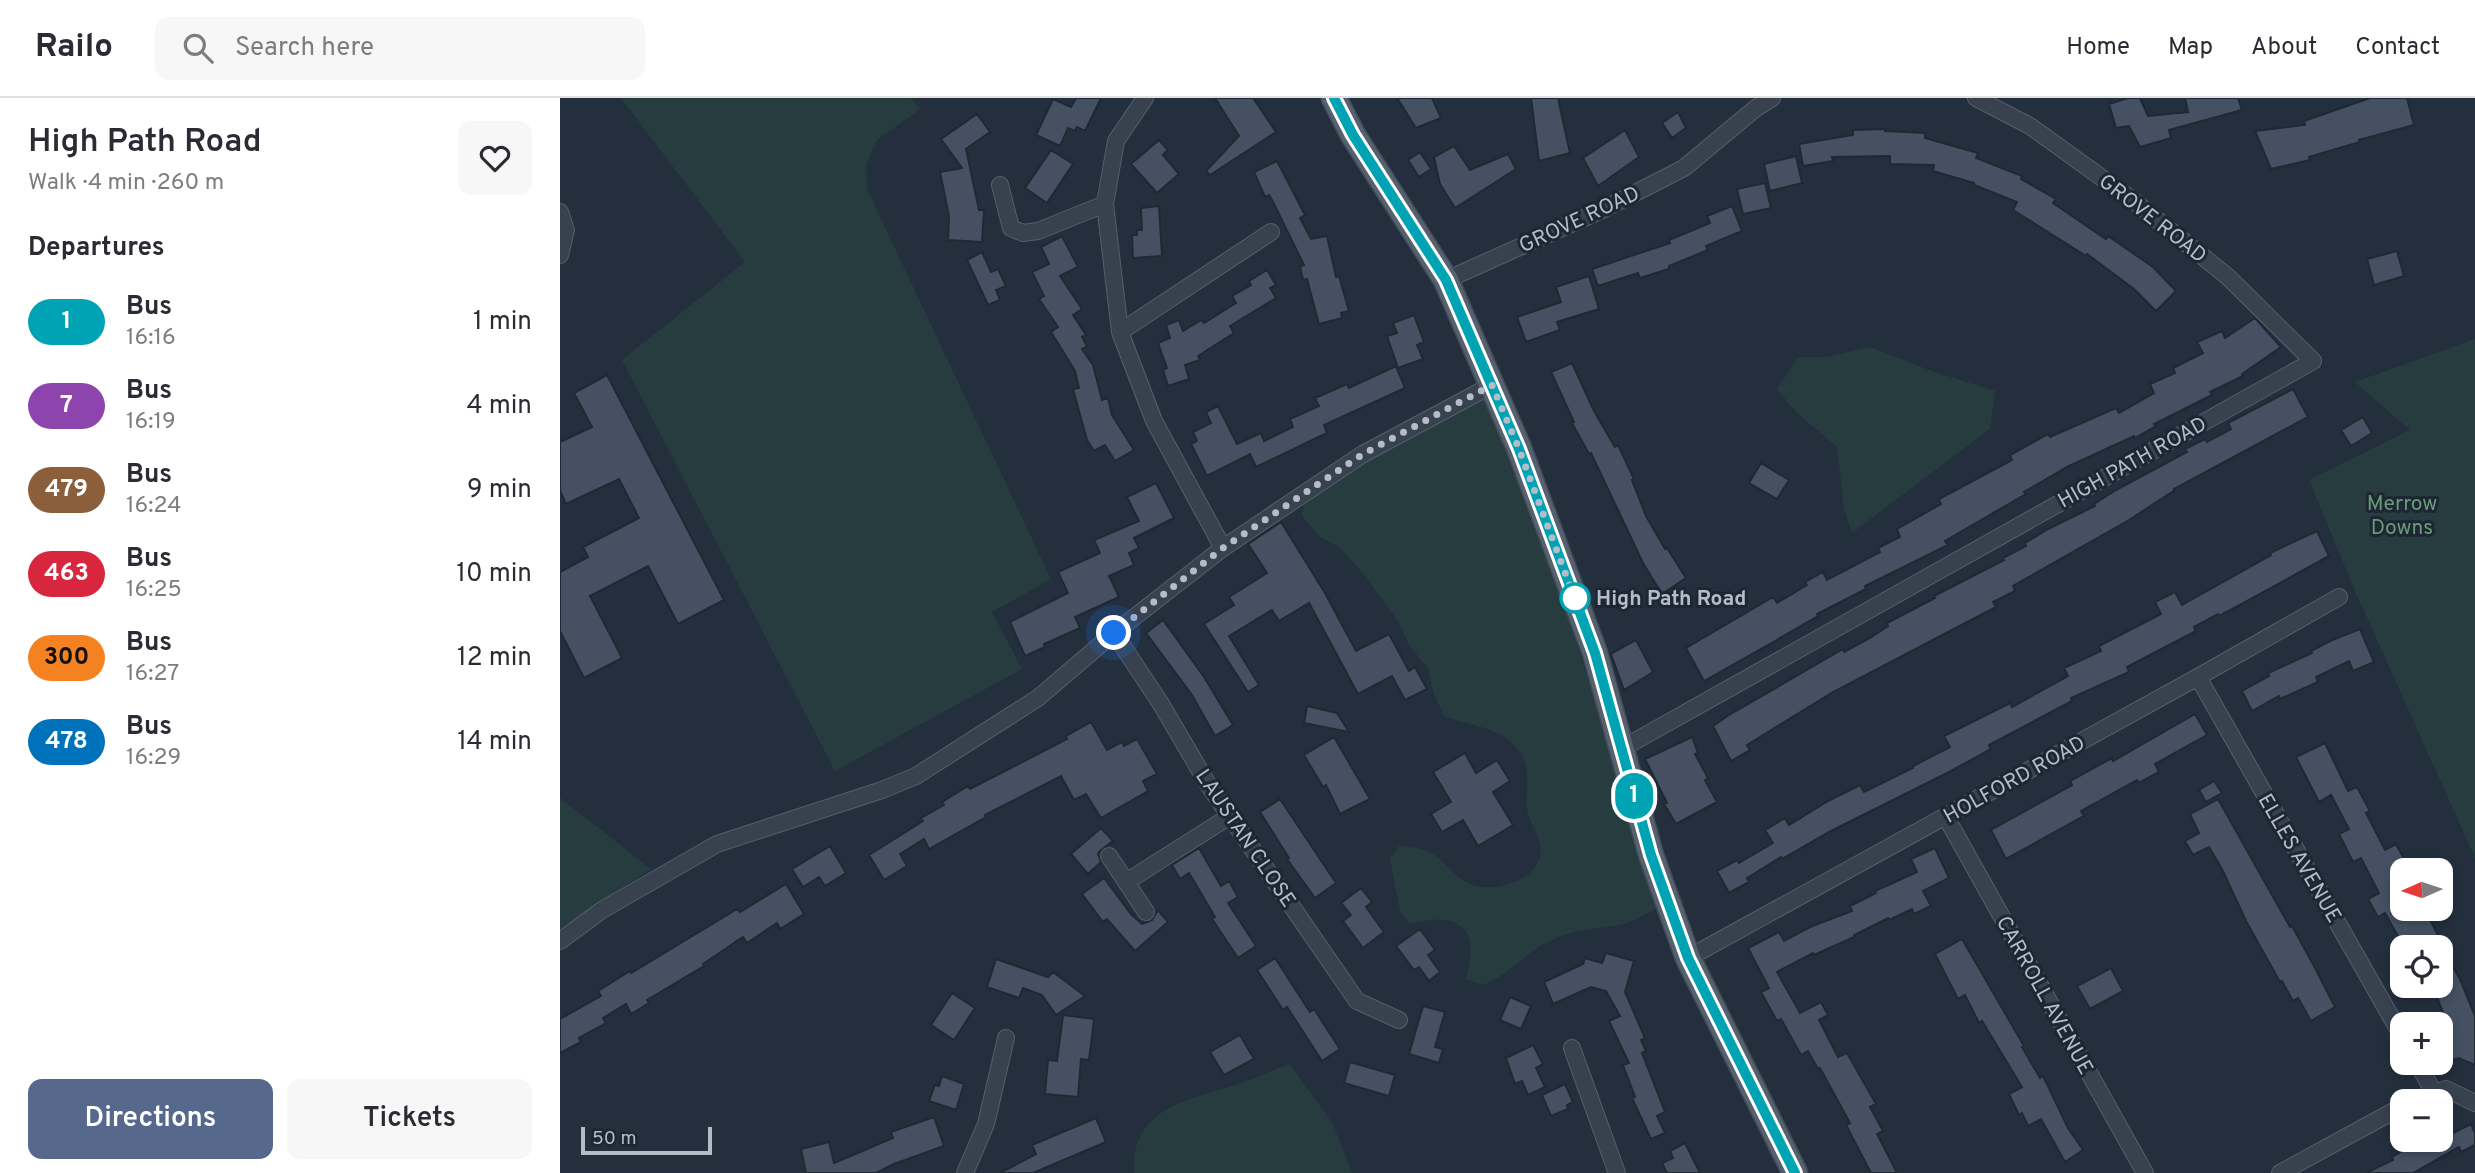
<!DOCTYPE html>
<html lang="en">
<head>
<meta charset="utf-8">
<style>
	body { margin:0; font-family:Overpass,sans-serif; background:#f7f7f7; color:#2b2b33; height:100vh; display:flex; flex-direction:column; font-size:26px; white-space:nowrap }
	* { box-sizing:border-box; margin:0 }
	p { font-size:23px; color:#7c7c81 }
	.icon { flex:none; width:38px; height:38px; fill:none; stroke:currentColor; stroke-width:2; stroke-linecap:round; stroke-linejoin:round }
	.map { position:relative; flex:1; overflow:hidden }
	.sheet { display:flex; flex-direction:column; background:#fff; width:560px }
	.sheet>* { flex:none }
	.badge { padding:0 14px; border-radius:23px; font-size:24px; line-height:46px }
	.needle { width:46px; rotate:267deg }
	.fabs { position:absolute; left:1830px; top:760px; display:grid; gap:14px }
	.fabs a { display:grid; place-items:center; width:63px; height:63px; border-radius:14px; background:#fff; box-shadow:0 4px 10px #0003; font-size:35px }
	.scale { position:absolute; left:21px; bottom:18px; width:131px; box-sizing:border-box; padding-left:7px; border:4px solid #b4bcc9; border-top:0; font-size:19px; line-height:24px; white-space:nowrap; color:#b4bcc9; -webkit-text-stroke:5px #1d2633; paint-order:stroke }
	.you { position:absolute; width:35px; height:35px; margin:-18px; border:5px solid #fff; border-radius:50%; background:#1a73e8; box-shadow:0 0 0 10px #1a73e833 }
	.map>.badge { position:absolute; translate:-50% -50%; box-shadow:0 0 0 4px #fff }
	h2 { padding:0 28px; font-size:26px; line-height:63px }
	.round { display:grid; place-items:center; flex:none; width:74px; height:74px; border-radius:14px; background:#f7f7f7 }
	.headline { display:flex; align-items:center; justify-content:space-between; height:119px; padding:0 28px }
	h1 { font-size:33px; font-weight:600; line-height:52px }
	.action { display:flex; gap:14px; margin-top:auto; padding:14px 28px }
	.action a { flex:1; height:80px; border-radius:14px; background:#56698c; color:#fff; font-size:28px; font-weight:600; line-height:80px; text-align:center }
	.action a+a { background:#f7f7f7; color:#2b2b33 }
	ul { padding:0; list-style:none }
	li { display:flex; align-items:center; gap:21px; height:84px; padding:0 28px }
	li div { flex:1 }
	li b { display:block; font-size:26px }
	li em { font-style:normal }
	li .badge { min-width:77px; font-weight:700; text-align:center }
	header { display:flex; align-items:center; gap:42px; box-sizing:border-box; height:98px; padding:0 35px; background:#fff; border-bottom:2px solid #e1e1e2 }
	header strong { font-size:33px }
	nav { display:flex; gap:38px; margin-inline-start:auto; font-size:24px }
	.search { width:490px; height:63px; background:#f7f7f7; display:flex; align-items:center; gap:18px; box-sizing:border-box; padding:0 24px; border-radius:14px; color:#7c7c81; font-size:26px }
	main { display:flex; flex:1; min-height:0 }
	.map>svg:first-child { display:block }
</style>
</head>
<body>
<header>
<strong>Railo</strong>
<div class="search"><svg class="icon" aria-label="search" viewBox="0 0 24 24"><circle cx="10" cy="10" r="6"/><path d="M15 15l6 6"/></svg>Search here</div>
<nav><a>Home</a><a>Map</a><a>About</a><a>Contact</a></nav>
</header>
<main>
<section class="sheet">
<div class="headline"><div><h1>High Path Road</h1><p>Walk · 4 min · 260 m</p></div><a class="round"><svg class="icon" aria-label="heart" viewBox="0 0 24 24"><path d="M12 20l-8-8c-3-5 5-10 8-4 3-6 11-1 8 4z"/></svg></a></div>
<h2>Departures</h2>
<ul>
<li><span class="badge" style="background:#00a3b4;color:#fff">1</span><div><b>Bus</b><p>16:16</p></div><em>1 min</em></li>
<li><span class="badge" style="background:#8e44ad;color:#fff">7</span><div><b>Bus</b><p>16:19</p></div><em>4 min</em></li>
<li><span class="badge" style="background:#8b5e3c;color:#fff">479</span><div><b>Bus</b><p>16:24</p></div><em>9 min</em></li>
<li><span class="badge" style="background:#d7263d;color:#fff">463</span><div><b>Bus</b><p>16:25</p></div><em>10 min</em></li>
<li><span class="badge" style="background:#f58220;color:#111">300</span><div><b>Bus</b><p>16:27</p></div><em>12 min</em></li>
<li><span class="badge" style="background:#0072bc;color:#fff">478</span><div><b>Bus</b><p>16:29</p></div><em>14 min</em></li>
</ul>
<div class="action"><a>Directions</a><a>Tickets</a></div>
</section>
<div class="map">
<svg width="1915" height="1075" viewBox="0 0 1915 1075">
	<rect width="100%" height="100%" fill="#242f3e"/>
	<!-- green -->
	<path fill="#263c3f" d="M61,0H351L360,11L317,42L306,67L307,91L491,481L432,514L462,571L275,673L62,262L185,164Z
		M1915,241V760L1795,493L1749,382L1850,332L1795,284Z
		M1310,249L1372,273L1435,293L1430,331L1292,435L1284,411L1277,349L1236,314L1217,291L1238,259H1266Z
		M923,291L1013,534L1099,810C1086,815 1072,825 1059,827C1031,832 1017,830 990,843C965,854 948,879 922,887L906,881C912,856 918,827 884,822C873,820 860,825 849,825L840,813L830,761L839,748C851,749 864,749 874,757C896,772 900,791 932,789C955,788 986,773 980,745C977,733 968,722 967,710C966,684 973,666 953,646C935,628 906,627 884,618L874,596L868,570L849,547L838,523L800,472L779,449L760,439L742,418L745,395Z
		M0,700L91,771L0,831Z
		M730,966L773,1026L792,1075H574C570,1006 636,1001 684,984C700,978 715,971 730,966Z"/>
	<!-- building -->
	<path fill="#455162" stroke="#1f2835" stroke-width="2" d="M516,0H541L525,33L517,29L515,33L508,30L500,48L476,37L493,1L511,9Z
		M655,0H693L716,34L650,77L646,73L679,38Z
		M837,0H872L881,20L856,30Z
		M971,0H998L1010,55L979,63Z
		M1568,0H1580L1588,18L1628,14L1625,0H1678L1682,12L1609,32L1611,40L1580,49L1569,28L1556,30L1549,6Z
		M1810,0H1847L1854,27L1799,42L1800,44L1749,59L1750,62L1711,71L1695,33L1745,27L1744,23Z
		M1118,14L1126,30L1112,40L1102,25Z
		M417,16L430,34L406,51L419,112H424L422,144L388,142L389,118L380,74L402,70L381,41Z
		M1325,31V33L1365,35V40L1418,55L1416,60L1462,78L1461,81L1496,101L1493,105L1546,141L1548,138L1593,169L1616,193L1596,213L1574,191L1527,156L1526,158L1453,112L1457,104L1414,87V85L1373,73L1374,67L1330,66V58L1272,59L1273,63L1243,68L1239,46L1293,37V32Z
		M1065,32L1079,59L1038,88L1023,60Z
		M599,42L608,52L603,57L619,76L597,95L571,66Z
		M894,48L910,72L948,56L956,71L895,110L880,86L874,59Z
		M491,52L513,66L487,105L465,90Z
		M860,54L871,71L859,79L848,62Z
		M1236,58L1242,85L1210,93L1204,66Z
		M717,63L745,117L740,120L751,141L767,138L776,179L779,178L789,213L781,215L782,220L759,226L747,181L743,182L740,168L744,167L712,102L709,97L705,99L694,74Z
		M1205,85L1211,110L1183,116L1177,91Z
		M599,108L602,158L573,160L572,137H577V132H582L581,110Z
		M1172,108L1182,133L1146,148L1148,152L1109,168V171L1080,180L1078,175L1038,188L1032,171L1110,145L1109,142L1150,125L1147,118Z
		M502,138L518,169L500,178L522,211L513,217L526,237L522,239L527,248L522,251L533,267L542,302L548,300L552,317L574,352L555,363L545,347L534,353L527,342L513,291L519,290L515,273L491,234L498,229L479,201L484,198L472,174L489,166L481,149Z
		M1837,153L1844,178L1814,187L1807,161Z
		M422,154L431,174L438,171L446,188L436,192L440,202L428,207L407,162Z
		M707,172L716,187L710,190L716,200L670,228L674,235L638,258L640,262L625,267L629,281L608,288L603,272L607,270L598,245L610,240L606,227L619,222L623,233L641,222L644,225L676,205L672,198L691,187L689,183Z
		M1029,178L1039,211L997,224L1000,232L966,244L957,219L1001,204L996,189Z
		M854,217L864,244L857,247L863,261L838,270L827,238L837,235L833,225Z
		M1695,220L1721,249L1682,276L1683,278L1650,294L1652,297L1594,326L1596,328L1575,340L1574,338L1507,369L1464,394L1466,396L1385,443L1388,447L1305,488L1306,491L1257,516L1258,518L1215,543L1144,583L1126,550L1213,499L1217,505L1247,487L1245,484L1263,474L1267,482L1320,454L1318,450L1340,439L1337,431L1381,406L1379,401L1452,362L1450,357L1488,336L1490,339L1556,310L1559,315L1594,295L1590,286L1615,275L1613,270L1643,255L1637,244L1662,233L1665,240Z
		M1012,265L1034,313L1055,349L1058,347L1074,381L1072,382L1086,418L1105,451L1107,450L1126,480L1102,496L1083,465L1031,355L1029,356L1012,325L1014,324L991,274Z
		M836,268L845,290L764,327L767,335L696,369L690,356L647,378L631,346L637,343L633,334L651,325L646,314L658,308L677,346L701,335L704,343L733,329L730,321L759,308L755,300L787,286L789,290Z
		M47,277L164,502L118,526L88,468L30,498L62,560L24,580L0,533V474L28,459L23,449L79,420L59,381L6,406L0,393V344L32,329L14,295Z
		M1733,291L1748,319L1614,391L1615,392L1569,422L1453,488L1455,493L1433,504L1436,509L1273,594L1187,647L1190,652L1171,663L1153,628L1169,617L1283,551L1284,554L1310,540L1328,528L1327,525L1375,500L1374,498L1444,462L1443,460L1466,448L1465,445L1488,431L1535,408L1534,406L1556,392L1627,354L1625,351L1645,341L1647,344L1671,331L1668,325Z
		M1803,319L1812,335L1791,348L1781,332Z
		M1201,365L1229,382L1217,401L1189,385Z
		M596,385L614,420L574,440L579,450L569,455L574,467L549,478L559,499L515,519L520,530L484,546L485,549L465,558L450,524L508,495L498,474L540,455L534,442L579,423L567,399Z
		M721,424L765,495L796,553L829,536L849,573L855,569L867,591L845,602L832,578L798,596L749,505L719,523L712,512L669,538L699,587L688,594L644,526L674,507L669,499L707,475L688,446Z
		M1757,433L1769,458L1678,508L1659,518L1658,516L1634,529L1636,533L1567,569L1569,574L1511,600L1512,603L1429,647L1431,651L1391,673L1269,734L1222,761L1221,759L1187,780L1189,784L1169,795L1157,773L1177,762L1179,765L1213,745L1205,732L1225,720L1229,727L1268,703L1300,687L1304,694L1353,670V668L1390,649L1384,638L1450,605L1452,609L1508,578L1504,570L1541,553L1539,548L1601,516L1595,504L1615,494L1622,507L1711,457L1710,455Z
		M603,522L644,579L673,627L655,638L632,597L586,535Z
		M1800,531L1814,564L1793,573L1789,563L1756,579L1758,584L1720,601L1719,598L1692,613L1682,593L1709,578L1708,575L1752,555L1751,553L1770,543Z
		M1076,542L1093,574L1064,592L1051,556Z
		M747,608L777,615L789,634L744,625Z
		M1635,616L1647,637L1595,666L1599,674L1579,685L1577,682L1521,713L1524,718L1446,761L1431,732L1512,687L1510,683L1552,660L1553,663Z
		M531,624L547,652L562,644L564,648L577,641L597,676L583,683L588,693L541,720L526,696L514,702L501,678L425,717L426,719L369,751L364,741L340,756L347,768L324,782L309,757L363,723L361,720L384,707L382,704L408,688L410,691L507,641L506,638Z
		M774,639L810,701L780,716L766,687L763,689L744,657Z
		M1132,639L1138,655L1135,656L1148,680L1145,682L1157,704L1116,726L1104,706L1107,705L1085,661Z
		M1765,645L1788,693L1797,689L1810,713L1806,715L1825,752L1836,746L1850,772H1843V779L1835,783L1843,796V810H1864L1884,849H1844L1825,815L1818,819L1808,801L1819,795L1801,760L1793,764L1779,736L1789,731L1771,697L1759,704L1736,659Z
		M905,655L916,675L937,662L950,683L933,694L953,727L918,748L903,722L882,734L871,716L891,704L873,674Z
		M1654,683L1662,695L1646,704L1639,692Z
		M720,701L776,785L755,800L727,761L729,760L700,714Z
		M1658,701L1730,829L1732,828L1754,868L1775,909L1751,923L1738,900L1733,903L1722,883L1720,884L1686,823L1662,771L1649,749L1633,757L1625,743L1639,735L1630,716Z
		M541,730L553,743L540,753L538,756L541,764L528,776L511,756Z
		M270,748L286,775L265,788L259,779L243,789L232,771Z
		M639,750L661,788L669,783L678,799L668,805L696,848L678,860L652,821L655,819L629,775L620,781L612,767Z
		M1375,750L1389,780L1363,793L1371,808L1354,816L1352,811L1329,822L1328,820L1294,837V839L1254,857L1253,855L1217,874L1240,915L1261,904L1268,917L1259,922L1278,959L1287,955L1316,1006L1310,1009L1323,1033L1317,1036L1337,1075H1311L1286,1027L1290,1025L1260,970L1258,971L1248,953L1241,957L1221,921L1217,923L1201,894L1209,890L1188,850L1219,834L1224,843L1250,829L1292,813L1290,808L1316,795L1315,793L1357,774L1351,761Z
		M544,780L571,816L582,826L592,822L598,812L608,824L575,853L547,821L543,824L522,796Z
		M226,786L244,816L220,831L217,825L187,845L183,839L143,866L144,868L87,902L89,905L71,916L66,906L43,920L46,925L19,940L21,944L0,955V921L41,898L38,893L70,873L71,875L177,811L180,814Z
		M801,790L812,804L806,809L824,834L803,850L783,823L791,817L781,805Z
		M860,831L875,852L868,857L880,874L869,883L859,869L854,872L836,848Z
		M1402,841L1464,948L1462,949L1480,980L1483,978L1508,1030L1523,1052L1505,1064L1481,1021L1468,1028L1462,1015L1459,1017L1449,996L1462,989L1422,923L1419,925L1405,897L1398,901L1375,856Z
		M1881,849L1900,881L1915,918V967L1899,960L1893,962L1883,937L1891,934L1872,887H1881Z
		M1046,855L1074,863L1065,894L1085,940L1081,942L1086,953L1082,955L1105,1014L1097,1018L1105,1035L1091,1041L1072,1000L1075,999L1063,967L1069,965L1049,923L1060,918L1046,893L1031,889L993,906L984,884L1023,866L1025,860L1042,865Z
		M715,860L750,914L754,911L780,951L762,963L727,909L723,912L697,872Z
		M436,861L488,879L493,874L525,898L496,917L482,897L463,890L459,900L427,889Z
		M1551,870L1563,893L1530,911L1517,888Z
		M392,895L415,910L394,942L371,927Z
		M950,899L971,908L961,931L940,922Z
		M863,908L885,914L875,949L883,951L879,965L849,956Z
		M503,917L534,921L529,962L521,961L518,999L485,996L488,962L497,963Z
		M680,937L694,961L664,977L650,954Z
		M973,947L983,966L976,970L985,989L968,997L962,983L955,986L946,960Z
		M790,964L835,977L829,998L784,985Z
		M382,978L404,986L396,1012L369,1003L375,987L379,988Z
		M1005,986L1013,1004L1007,1007L1008,1011L991,1018L982,997Z
		M374,1019L384,1048L334,1066L316,1075H246L241,1051L269,1044L274,1065L333,1040L331,1034Z
		M536,1020L546,1044L473,1075H440L476,1056L472,1047Z
		M1911,1026L1915,1035V1047L1901,1054L1899,1049L1853,1075H1806L1833,1062L1832,1059L1846,1051L1847,1053L1868,1041H1881Z
		M1125,1045L1140,1075H1107L1102,1065L1113,1060L1110,1053Z"/>
	<g fill="none" stroke-linecap="round" stroke-linejoin="round">
		<defs>
			<path id="street" d="M585,0L556,43L545,106L560,234L594,323L663,450
				M440,87L451,130L463,135L478,133L545,106
				M0,114L6,132L0,157
				M886,182L1042,112L1124,70L1196,10L1212,0
				M560,234L711,134
				M554,535L601,606L649,688L797,903L839,922
				M1638,579L1843,940
				M1061,651L1753,263L1668,179L1574,103L1470,28L1416,0
				M1386,719L1585,1075
				M549,758L586,814
				M566,784L670,718
				M0,843L42,812L157,746L322,692L356,678L478,600L554,535L663,450L803,356L932,287
				M1128,860L1638,579L1779,499
				M1012,950L1057,1075
				M1857,964L1874,995
				M1856,1003L1886,991L1915,1005
				M405,1075L426,1026L446,940
				M1720,1075L1843,1008"/>
			<path id="primary" d="M774,0L793,37L886,182L959,350L1035,555L1091,757L1128,860L1235,1075"/>
		</defs>
		<!-- street casing -->
		<use href="#street" stroke="#565f6c" stroke-width="18"/>
		<!-- primary casing -->
		<use href="#primary" stroke="#414a57" stroke-width="27"/>
		<!-- street -->
		<use href="#street" stroke="#38414e" stroke-width="16"/>
		<!-- primary -->
		<use href="#primary" stroke="#56606e" stroke-width="24"/>
	</g>
	<g fill="none" stroke-linecap="round" stroke-linejoin="round">
		<defs>
			<path id="line" d="M774,0L793,37L886,182L959,351L1035,555L1091,757L1128,860L1235,1075"/>
		</defs>
		<!-- line casing -->
		<use href="#line" stroke="#fff" stroke-width="16"/>
		<!-- line -->
		<use href="#line" stroke="#00a3b4" stroke-width="10"/>
		<!-- walk -->
		<path stroke="#b4bcc9" stroke-width="7" stroke-dasharray="0 12.6" d="M554,535L663,450L803,356L932,287L959,351L1016,504L1015,500"/>
	</g>
	<!-- markers -->
	<circle fill="#fff" stroke="#00a3b4" stroke-width="3.5" cx="1015" cy="500" r="14"/>
	<g text-anchor="middle" stroke-width="6" stroke-linejoin="round" paint-order="stroke">
		<!-- street labels -->
		<g font-size="21" fill="#b4bcc9" stroke="#1d2633">
			<text transform="translate(1593 120) rotate(38)" y="7">GROVE ROAD</text>
			<text transform="translate(1019 121) rotate(-25)" y="7">GROVE ROAD</text>
			<text transform="translate(1572 364) rotate(-29)" y="7">HIGH PATH ROAD</text>
			<text transform="translate(1454 681) rotate(-29)" y="7">HOLFORD ROAD</text>
			<text transform="translate(686 740) rotate(56)" y="7">LAUSTAN CLOSE</text>
			<text transform="translate(1740 760) rotate(60)" y="7">ELLES AVENUE</text>
			<text transform="translate(1485 897) rotate(61)" y="7">CARROLL AVENUE</text>
		</g>
		<!-- park labels -->
		<g font-size="21" fill="#6b9a76" stroke="#1d2633">
			<text x="1842" y="412">Merrow<tspan x="1842" dy="24">Downs</tspan></text>
		</g>
		<!-- stop labels -->
		<g font-size="21" font-weight="bold" fill="#b4bcc9" stroke="#1d2633" text-anchor="start">
			<text x="1036" y="507">High Path Road</text>
		</g>
	</g>
</svg>
<div class="fabs">
<a><svg class="needle" viewBox="-14 -14 28 28"><path d="M0-13l5 13h-10z" fill="#e53935"/><path d="M0 13l5-13h-10z" fill="#7c7c81"/></svg></a>
<a><svg class="icon" aria-label="locate" viewBox="0 0 24 24"><circle cx="12" cy="12" r="6"/><path d="M12 2v4M12 18v4M2 12h4M18 12h4"/></svg></a>
<a>+</a>
<a>−</a>
</div>
<div class="scale">50 m</div>
<div class="you" style="left:554px;top:535px"></div>
<b class="badge" style="left:1074px;top:698px;background:#00a3b4;color:#fff">1</b>
</div>
</main>
</body>
</html>
